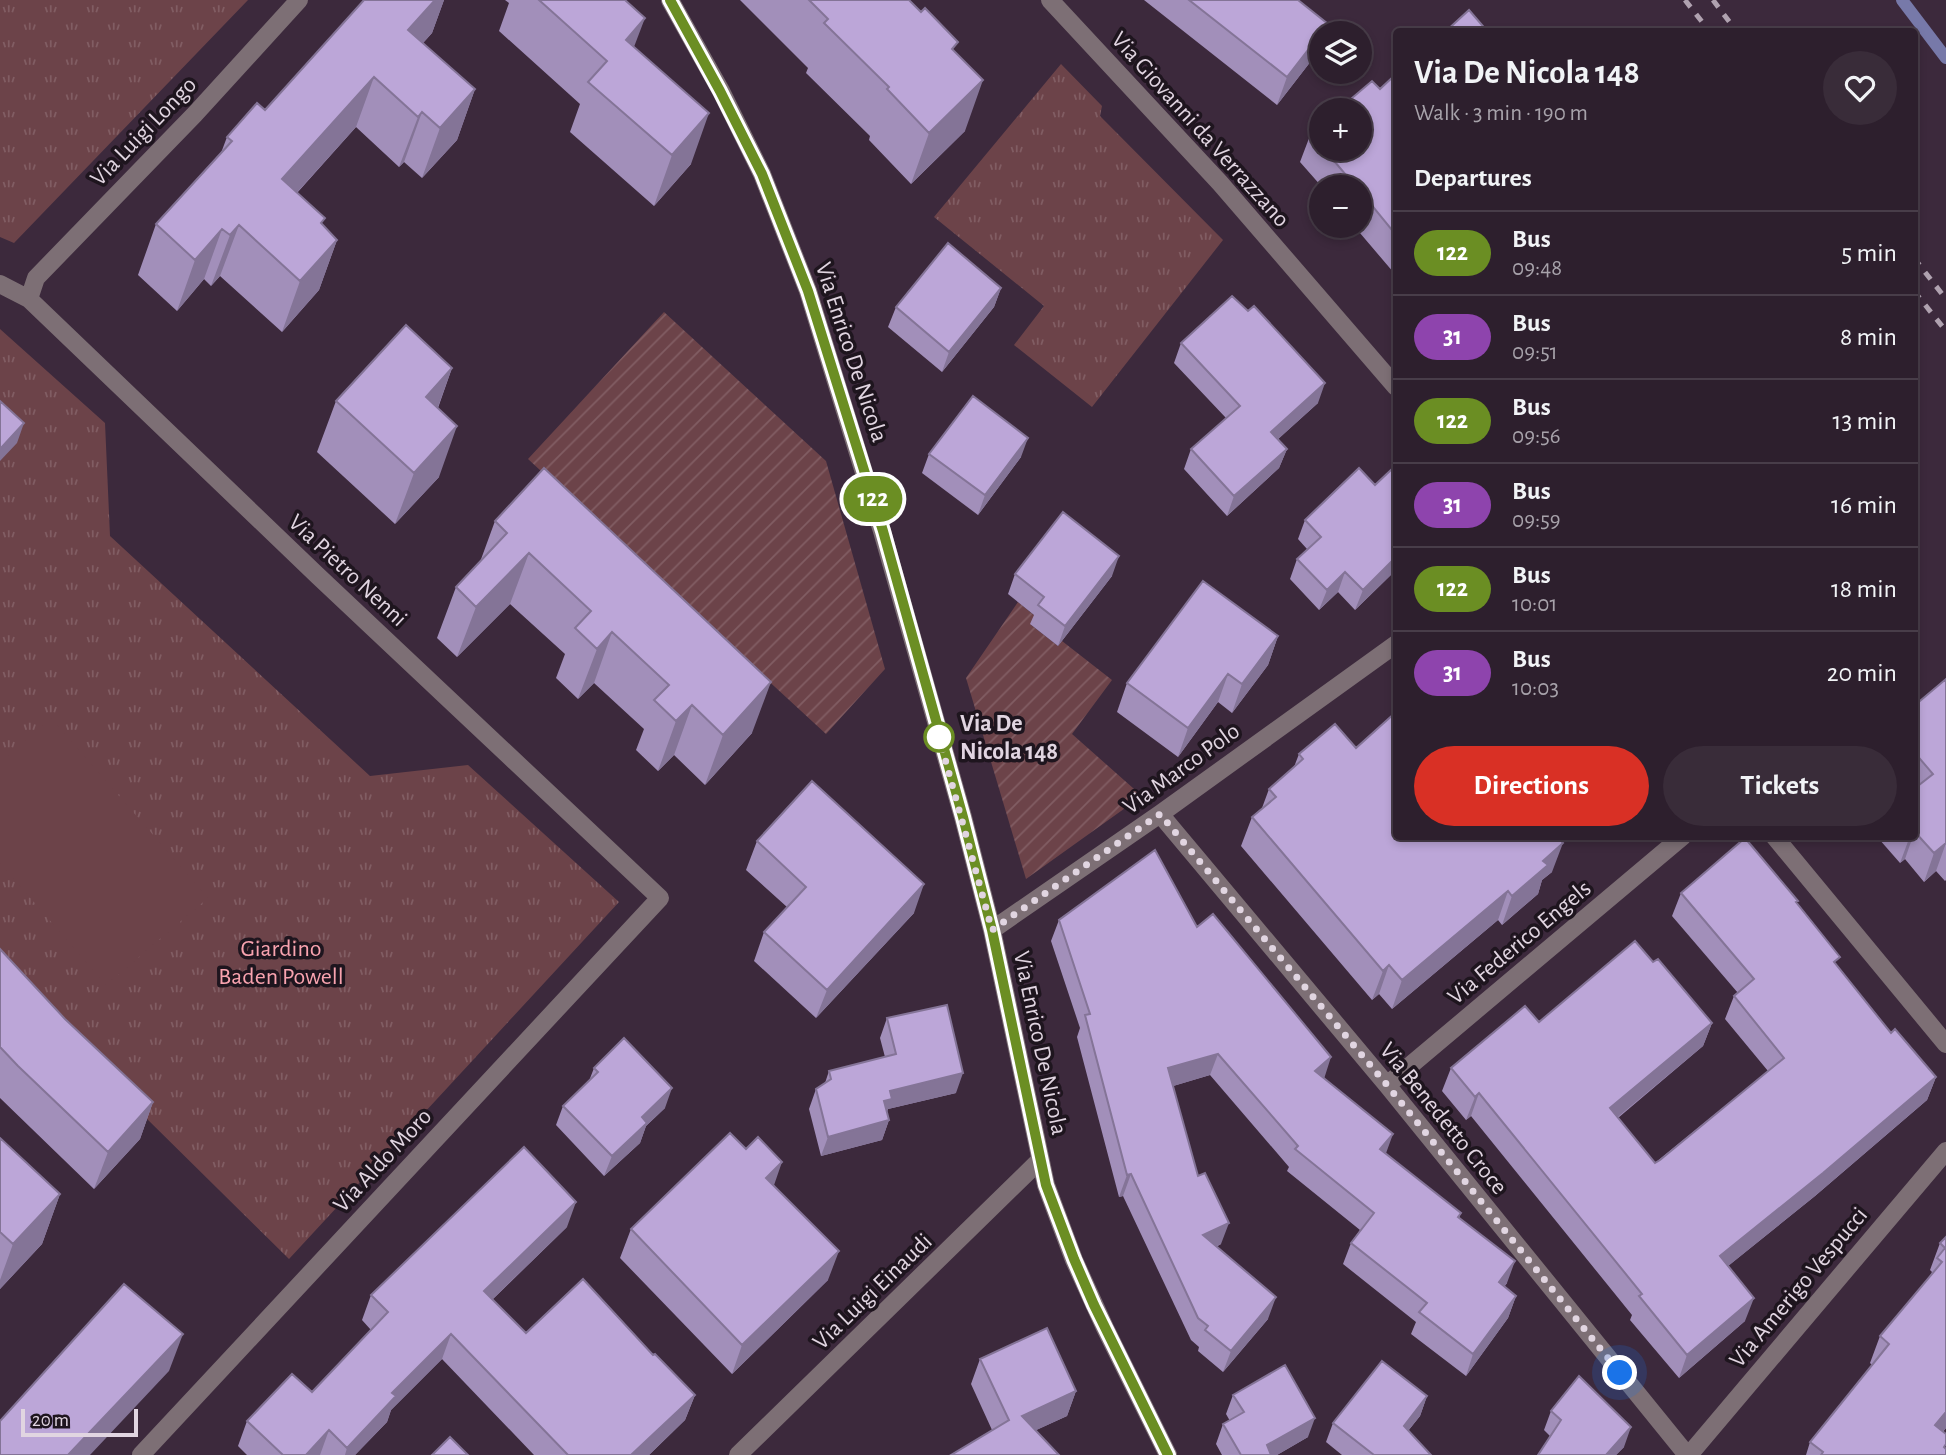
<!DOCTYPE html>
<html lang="en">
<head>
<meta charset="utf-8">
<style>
	body { margin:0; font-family:"Alegreya Sans",sans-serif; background:#392c39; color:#f1f3f6; height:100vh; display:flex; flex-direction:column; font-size:26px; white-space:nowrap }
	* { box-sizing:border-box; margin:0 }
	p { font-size:23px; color:#a7a2aa }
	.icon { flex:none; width:38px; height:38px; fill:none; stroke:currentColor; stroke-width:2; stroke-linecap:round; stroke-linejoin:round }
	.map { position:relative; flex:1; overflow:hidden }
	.details { position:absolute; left:1393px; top:28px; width:525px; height:812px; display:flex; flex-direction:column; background:#2d1f2d; border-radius:7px; box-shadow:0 4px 10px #0003,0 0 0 2px #483d49 }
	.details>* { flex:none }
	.badge { padding:0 14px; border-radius:23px; font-size:24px; line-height:46px }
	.fabs { position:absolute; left:1309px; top:21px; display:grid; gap:14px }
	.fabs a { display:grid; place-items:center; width:63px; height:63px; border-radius:50%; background:#2d1f2d; box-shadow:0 4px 10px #0003,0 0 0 2px #483d49; font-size:35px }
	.scale { position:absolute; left:21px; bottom:18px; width:117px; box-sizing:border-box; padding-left:7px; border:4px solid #e1d5e1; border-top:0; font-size:19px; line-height:24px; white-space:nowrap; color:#e1d5e1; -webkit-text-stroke:5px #1e151e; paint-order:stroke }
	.you { position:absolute; width:35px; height:35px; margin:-18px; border:5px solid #fff; border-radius:50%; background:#1a73e8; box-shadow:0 0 0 10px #1a73e833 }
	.map>.badge { position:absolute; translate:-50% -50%; box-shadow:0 0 0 4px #fff }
	h2 { padding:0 21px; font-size:26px; line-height:63px }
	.round { display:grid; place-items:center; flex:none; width:74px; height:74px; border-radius:37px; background:#392c39 }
	.overview { display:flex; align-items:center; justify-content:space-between; height:119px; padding:0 21px }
	h1 { font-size:33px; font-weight:600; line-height:52px }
	.cta { display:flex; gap:14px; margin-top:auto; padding:14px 21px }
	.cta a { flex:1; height:80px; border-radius:42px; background:#d93025; color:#fff; font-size:28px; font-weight:600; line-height:80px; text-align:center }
	.cta a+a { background:#392c39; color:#f1f3f6 }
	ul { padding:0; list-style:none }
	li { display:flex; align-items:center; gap:21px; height:84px; padding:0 21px; border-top:2px solid #483d49 }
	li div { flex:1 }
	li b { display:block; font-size:26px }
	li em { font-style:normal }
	li .badge { min-width:77px; font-weight:700; text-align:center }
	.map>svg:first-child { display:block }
</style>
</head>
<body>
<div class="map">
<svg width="1946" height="1455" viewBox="0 0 1946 1455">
	<defs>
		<pattern id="park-tufts" width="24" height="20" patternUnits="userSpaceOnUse" patternTransform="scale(1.75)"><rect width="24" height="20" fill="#6c4349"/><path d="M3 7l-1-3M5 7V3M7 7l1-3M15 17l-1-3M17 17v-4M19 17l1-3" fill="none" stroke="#815d63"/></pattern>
		<pattern id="garden-furrows" width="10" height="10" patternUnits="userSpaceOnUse" patternTransform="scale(1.75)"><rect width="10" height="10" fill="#6c4349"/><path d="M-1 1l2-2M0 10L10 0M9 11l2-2" fill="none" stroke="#815d63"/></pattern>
	</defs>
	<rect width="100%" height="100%" fill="#3c293c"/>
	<!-- park -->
	<path fill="url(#park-tufts)" d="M0,0H248L14,243L0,237Z
		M1061,64L1102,106L1100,116L1223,240L1092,407L1014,345L1044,306L934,217Z
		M0,329L105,423L110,536L370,776L468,765L619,902L289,1259L69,1042L0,965Z"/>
	<!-- garden -->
	<path fill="url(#garden-furrows)" d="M664,312L826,461L885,669L826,734L528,459Z
		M1018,602L1036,617L1031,625L1058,646L1062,641L1112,680L1072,734L1142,796L1026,879L966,678Z"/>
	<!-- pitch -->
	<path fill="#6c4349" d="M51,718L208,898L106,985L0,863V763Z"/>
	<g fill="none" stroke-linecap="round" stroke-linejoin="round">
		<!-- stream -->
		<path stroke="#7779a9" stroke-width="12" d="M1902,0L1946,58"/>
		<!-- minor -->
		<path stroke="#7d6f75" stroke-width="18" d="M670,0L721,91L762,174L808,291L882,531L963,817L992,930L1046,1185L1074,1260L1105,1328L1168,1455
			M1050,0L1220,183L1396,387
			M0,284L29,299L318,576L660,898L141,1455
			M29,299L36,278L195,114L299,0
			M1160,814L1387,1085L1687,1455
			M1774,836L1946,1044
			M992,930L1160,814L1396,644
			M1387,1085L1683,836
			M738,1455L1039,1161
			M1689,1455L1946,1151"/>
		<!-- rail -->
		<path stroke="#b0a2b0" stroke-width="5" stroke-dasharray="9 9" stroke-linecap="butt" d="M1685,0L1710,32
			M1713,0L1737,32
			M1914,258L1946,299
			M1914,291L1946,331"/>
	</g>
	<!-- wall -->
	<path fill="#a28fba" d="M364,0H444L432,33L423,43L475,89L457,140L422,178L404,162L399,167L356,127L297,193L322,225L337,240L319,290L282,332L220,276L211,286L204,279L177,311L138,275L156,224L221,153L227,137L265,110Z
		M505,0H625L634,47L691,164L654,206L570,132L580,104L499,31L509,3Z
		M740,0H909L955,52L965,131L911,184L869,140L870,136L806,73L808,68Z
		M1144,0H1298L1328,24L1325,33H1321L1318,52L1277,105Z
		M1396,74V270L1394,273L1354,226H1360V187H1322L1300,162L1311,133L1321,124V149H1360L1380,89Z
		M1001,288L994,307L942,372L888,327L896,307Z
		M1181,343L1318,403L1278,439L1287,449L1279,468L1227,516L1184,469L1191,449L1226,418L1174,363Z
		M452,368L438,408L439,477L395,524L317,452L336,401Z
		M929,454L1021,457L978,515L922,473Z
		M1305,520L1396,570L1355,610L1338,592L1319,610L1290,579L1297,559L1307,549L1298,539Z
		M495,521L752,733L705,785L674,755L658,771L636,750L644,729L594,683L578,699L556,678L565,654L510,604L457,657L437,638L456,587L480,562Z
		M1015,574L1112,576L1058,646L1030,624L1034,615L1008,594Z
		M1278,636L1268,665L1232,713L1218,702L1178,757L1117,712L1127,683Z
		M1946,679V880L1945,881L1936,871L1924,882L1905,859L1900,863L1879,839L1880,836H1914V706Z
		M1356,748L1552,872L1542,880L1538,894L1502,925L1498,920L1392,1009L1379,994L1372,1000L1241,846L1252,817L1262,808L1269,789L1294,767L1299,754Z
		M757,841L914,913L816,1018L754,961L764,932L787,907L746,870Z
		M1681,893L1797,903L1837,966L1891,1033L1936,1077L1927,1100L1815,1196L1728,1266L1745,1321L1679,1378L1630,1320L1632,1315L1471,1116L1466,1120L1442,1091L1451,1068L1653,962L1712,1023L1703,1046L1618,1118L1655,1163L1768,1071L1725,1019L1734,996L1738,993L1672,916Z
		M1059,920L1197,927L1324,1078L1386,1154L1461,1213L1459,1218L1507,1283L1504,1287L1516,1296L1508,1318L1466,1376L1411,1334L1416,1322L1343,1264L1351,1243L1360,1230L1287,1171L1289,1167L1210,1075L1173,1086L1198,1176L1221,1244L1216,1247L1268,1319L1223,1372L1198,1351L1199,1347L1191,1340L1123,1196L1119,1197L1077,1037L1080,1028L1051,941Z
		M0,949L65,1019L153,1102L140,1139L94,1189L0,1098Z
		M887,1018L956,1093L888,1109L887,1111L889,1120L882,1140L821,1156L809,1109L816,1089L825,1083L829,1071L885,1057L880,1038Z
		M594,1068L665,1108L646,1126L640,1143L604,1176L556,1125L563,1106L589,1081Z
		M0,1138L60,1194L42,1244L0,1289Z
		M774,1185L828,1280L732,1374L620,1258L631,1229Z
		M567,1227L492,1300L526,1333L653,1355L695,1395L685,1420L649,1455H534L442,1359L391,1410L387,1422L355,1455H247L238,1446L247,1421L312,1392L371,1330L362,1320L371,1295Z
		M1946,1237V1428L1943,1432L1946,1455H1806L1810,1442L1872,1365L1870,1363L1880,1336L1930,1276L1932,1272L1930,1270L1940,1243Z
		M980,1359L1076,1391L1067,1416L1036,1430H992L971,1384Z
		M1233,1395L1308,1437L1277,1455H1222L1216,1444L1223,1424L1230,1421L1226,1414Z
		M1427,1396L1420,1416L1408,1431L1431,1455H1342L1326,1442L1333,1423Z
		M1551,1411L1624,1447L1616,1455H1538L1550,1436L1544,1430Z"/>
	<!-- shaded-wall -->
	<path fill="#847497" d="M435,0H444L432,33L390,80L408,30Z
		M645,18L626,68V40Z
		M1328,24L1325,33H1321V44L1318,52L1277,105L1287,77Z
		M374,77L356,127L263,230L282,179Z
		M983,80L965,131L911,184L929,133Z
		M475,89L457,140L422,178L440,128Z
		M422,112L404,162L399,167L418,117Z
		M709,113L691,164L654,206L672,155Z
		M239,225L220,276L211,286L230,235Z
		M222,229L204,279L177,311L195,260Z
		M337,240L319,290L282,332L300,281Z
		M1001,288L994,307L942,372L949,352Z
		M452,368L434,418L426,397Z
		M1325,383L1318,403L1264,452L1271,432Z
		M24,423L17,443L0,461V449Z
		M457,426L439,477L395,524L414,473Z
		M1028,438L1021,457L978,515L985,495Z
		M1287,449L1279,468L1227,516L1234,496Z
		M529,553L510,604L457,657L476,607Z
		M1119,556L1112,576L1058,646L1065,626Z
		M1396,557V570L1355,610L1363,590Z
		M1345,572L1338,592L1319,610L1327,590Z
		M612,632L594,683L578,699L597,649Z
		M1278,636L1268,665L1232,713L1242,684Z
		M1228,674L1218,702L1178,757L1188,728Z
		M771,682L752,733L705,785L723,735Z
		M692,705L674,755L658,771L676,721Z
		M1910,836H1913L1905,859L1900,863Z
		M1563,843L1552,872L1542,880L1538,894L1502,925L1512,896L1543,861Z
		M1946,843L1936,871L1924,882L1934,853Z
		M924,884L914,913L816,1018L827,990Z
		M1508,891L1498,920L1392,1009L1402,980Z
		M1389,965L1379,994L1372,1000L1383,971Z
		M1712,1023L1703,1046L1601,1131L1610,1108Z
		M1218,1054L1210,1075L1160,1090L1168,1068Z
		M1331,1057L1324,1079L1315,1071Z
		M963,1073L956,1093L888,1109L885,1118L884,1101L890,1091Z
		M1936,1077L1927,1100L1815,1196L1712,1279L1720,1256Z
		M672,1088L665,1108L646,1126L640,1143L604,1176L612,1156L642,1117Z
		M1479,1093L1471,1116L1466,1120L1475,1097Z
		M153,1102L140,1139L94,1189L108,1152Z
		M889,1120L882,1140L821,1156L828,1137Z
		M1393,1134L1385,1156L1380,1149Z
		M782,1162L772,1191L766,1178Z
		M1131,1174L1123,1196L1119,1197L1127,1175Z
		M60,1194L42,1244L0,1289V1280L13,1244Z
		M576,1202L567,1227L474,1317L484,1291Z
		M1229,1223L1221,1244L1195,1257L1203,1235Z
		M839,1251L828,1280L732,1374L742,1345Z
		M1515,1261L1507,1283L1491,1304L1499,1282Z
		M1516,1296L1508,1318L1466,1376L1473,1354Z
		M1276,1297L1268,1319L1223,1372L1231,1351Z
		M1754,1298L1745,1321L1679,1378L1687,1355Z
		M183,1334L169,1371L90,1455H68Z
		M451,1334L442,1359L391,1410L387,1422L355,1455H345L347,1448L392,1393Z
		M1076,1391L1067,1416L1013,1441L1022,1416Z
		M695,1395L685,1420L649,1455H631Z
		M1427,1396L1420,1416L1396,1446L1404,1426Z
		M1946,1412V1428L1925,1452L1935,1425Z
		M1315,1418L1308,1437L1277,1455H1263L1267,1445Z
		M1631,1427L1624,1447L1616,1455H1606Z
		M329,1430L320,1455H306Z"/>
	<!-- building -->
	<path fill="#bca6d8" stroke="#847497" stroke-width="2" d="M364,0H435L408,30L475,89L440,128L422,112L418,117L374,77L282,179L325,218L321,223L337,240L300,281L239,225L230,235L222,229L195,260L156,224L232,141L227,137L257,103L265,110Z
		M539,0H625L645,18L626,40L709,113L672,155L588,82L607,61Z
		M809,0H909L921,12L925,8L958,42L952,49L983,80L929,133L887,89L889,87L824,23L828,19Z
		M1189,0H1298L1328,24L1287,77Z
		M1469,10L1488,32H1445Z
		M1396,74V235L1360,191V187H1356L1324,149H1360V110H1338L1372,81L1380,89Z
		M1321,124V146L1311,133Z
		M948,243L1001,288L949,352L896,307Z
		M1232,296L1248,311L1254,306L1325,383L1271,432L1287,449L1234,496L1191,449L1240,406L1181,343Z
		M406,325L452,368L426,397L457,426L414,473L336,401Z
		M973,396L1028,438L985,495L929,454Z
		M0,401L24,423L0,449Z
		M544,468L771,682L723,735L692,705L676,721L654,700L669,685L612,632L597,649L575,628L591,611L529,553L476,607L456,587L507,533L495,521Z
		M1359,468L1375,485L1392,469L1396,474V557L1363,590L1345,572L1327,590L1297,559L1321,537L1305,520Z
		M1063,512L1119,556L1065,626L1038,605L1044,597L1015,574Z
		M1203,581L1278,636L1242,684L1228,674L1188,728L1127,683Z
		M1946,679V843L1934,853L1914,831V789L1933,774L1914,752V706Z
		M1396,712V836H1557L1563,843L1543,861L1548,865L1512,896L1508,891L1402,980L1389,965L1383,971L1252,817L1276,797L1269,789L1303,759L1299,754L1335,724L1356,748Z
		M812,781L924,884L827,990L764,932L806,887L757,841Z
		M1745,838L1798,901L1796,902L1840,957L1834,962L1891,1033L1895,1029L1936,1077L1823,1173L1720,1256L1754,1298L1687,1355L1639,1296L1642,1294L1479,1093L1475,1097L1451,1068L1525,1006L1539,1022L1635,941L1653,962L1658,959L1712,1023L1610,1108L1655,1163L1660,1160L1784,1058L1734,996L1754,979L1681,893Z
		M1155,850L1197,927L1213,914L1331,1057L1315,1071L1393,1134L1380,1149L1461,1213L1458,1217L1515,1261L1499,1282L1516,1296L1473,1354L1419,1312L1427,1303L1351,1243L1374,1213L1295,1149L1298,1146L1218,1054L1168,1068L1198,1176L1205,1173L1229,1223L1203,1235L1276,1297L1231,1351L1205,1330L1208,1326L1198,1318L1131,1174L1127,1175L1085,1015L1090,1014L1059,920Z
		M0,949L65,1019L153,1102L108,1152L18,1066L0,1047Z
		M947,1005L963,1073L890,1091L892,1099L884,1101L889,1120L828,1137L816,1089L831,1079L829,1071L896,1054L887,1018Z
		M624,1038L672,1088L642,1117L647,1123L612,1156L563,1106L598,1072L594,1068Z
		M730,1133L746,1149L758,1137L782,1162L766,1178L839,1251L742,1345L631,1229Z
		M0,1138L60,1194L13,1244L0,1232Z
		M524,1147L576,1202L484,1291L526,1333L583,1279L653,1355L655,1354L695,1395L631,1455H568L451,1334L392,1393L396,1396L347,1448L329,1430L306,1455H283L247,1421L292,1374L312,1392L388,1312L371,1295Z
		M1946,1237V1412L1935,1425L1946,1434V1444L1944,1447L1946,1449V1455H1821L1823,1452L1810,1442L1889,1344L1880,1336L1942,1262L1937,1258L1945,1248L1940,1243Z
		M124,1284L183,1334L68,1455H0V1421Z
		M1047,1328L1076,1391L1022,1416L1059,1455H951L1009,1420L980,1359Z
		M1382,1361L1427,1396L1404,1426L1431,1455H1374L1333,1423Z
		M1285,1365L1315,1418L1267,1445L1271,1455H1241L1223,1424L1244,1412L1233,1395Z
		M1579,1376L1631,1427L1606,1455H1538L1561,1420L1551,1411Z
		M450,1437L468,1455H432Z"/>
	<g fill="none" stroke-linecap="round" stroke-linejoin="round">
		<defs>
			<path id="line" d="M670,0L720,91L762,174L808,291L883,531L963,817L992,930L1046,1185L1074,1259L1094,1305L1168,1455"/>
		</defs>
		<!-- line casing -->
		<use href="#line" stroke="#fff" stroke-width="16"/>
		<!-- line -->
		<use href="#line" stroke="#6b8e23" stroke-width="10"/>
		<!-- walk -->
		<path stroke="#e1d5e1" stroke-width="7" stroke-dasharray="0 12.6" d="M939,737L992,930L1160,814L1387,1085L1620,1373"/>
	</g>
	<!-- markers -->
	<circle fill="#fff" stroke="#6b8e23" stroke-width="3.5" cx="939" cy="737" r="14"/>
	<g text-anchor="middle" stroke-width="7" stroke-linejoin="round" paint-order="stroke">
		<!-- street labels -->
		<g font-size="24" fill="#e1d5e1" stroke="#1e151e">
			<text transform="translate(1201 129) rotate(48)" y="8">Via Giovanni da Verrazzano</text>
			<text transform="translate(143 131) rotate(-46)" y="8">Via Luigi Longo</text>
			<text transform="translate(852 352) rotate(72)" y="8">Via Enrico De Nicola</text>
			<text transform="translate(348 570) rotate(43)" y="8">Via Pietro Nenni</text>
			<text transform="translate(1181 768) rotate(-36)" y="8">Via Marco Polo</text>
			<text transform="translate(1519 942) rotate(-40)" y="8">Via Federico Engels</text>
			<text transform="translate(1041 1043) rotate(78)" y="8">Via Enrico De Nicola</text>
			<text transform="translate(1444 1118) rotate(51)" y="8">Via Benedetto Croce</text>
			<text transform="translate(382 1160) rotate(-47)" y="8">Via Aldo Moro</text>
			<text transform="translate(1798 1287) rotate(-50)" y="8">Via Amerigo Vespucci</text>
			<text transform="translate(872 1291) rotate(-44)" y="8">Via Luigi Einaudi</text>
		</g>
		<!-- stop labels -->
		<g font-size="24" font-weight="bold" fill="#e1d5e1" stroke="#1e151e" text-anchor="start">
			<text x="960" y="731">Via De<tspan x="960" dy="28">Nicola 148</tspan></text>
		</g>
		<!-- park labels -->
		<g font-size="24" fill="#f9a3af" stroke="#1e151e">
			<text x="281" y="956">Giardino<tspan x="281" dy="28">Baden Powell</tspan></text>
		</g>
	</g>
</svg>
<div class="fabs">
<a><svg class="icon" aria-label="layers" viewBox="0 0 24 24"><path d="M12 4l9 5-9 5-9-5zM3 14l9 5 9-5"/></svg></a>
<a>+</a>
<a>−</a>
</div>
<div class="scale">20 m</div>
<div class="you" style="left:1620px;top:1373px"></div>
<b class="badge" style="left:873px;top:499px;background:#6b8e23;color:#fff">122</b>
<section class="details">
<div class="overview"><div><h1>Via De Nicola 148</h1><p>Walk · 3 min · 190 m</p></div><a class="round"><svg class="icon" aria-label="heart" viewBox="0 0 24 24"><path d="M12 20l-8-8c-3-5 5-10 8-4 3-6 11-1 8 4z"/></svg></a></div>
<h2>Departures</h2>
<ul>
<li><span class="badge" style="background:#6b8e23;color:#fff">122</span><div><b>Bus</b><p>09:48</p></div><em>5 min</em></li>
<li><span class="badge" style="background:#8e44ad;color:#fff">31</span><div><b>Bus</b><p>09:51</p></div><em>8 min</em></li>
<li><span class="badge" style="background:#6b8e23;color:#fff">122</span><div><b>Bus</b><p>09:56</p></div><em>13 min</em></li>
<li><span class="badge" style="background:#8e44ad;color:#fff">31</span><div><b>Bus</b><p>09:59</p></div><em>16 min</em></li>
<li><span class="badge" style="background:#6b8e23;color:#fff">122</span><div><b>Bus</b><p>10:01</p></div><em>18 min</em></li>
<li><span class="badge" style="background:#8e44ad;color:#fff">31</span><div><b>Bus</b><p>10:03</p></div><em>20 min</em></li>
</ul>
<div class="cta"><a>Directions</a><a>Tickets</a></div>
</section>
</div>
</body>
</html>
